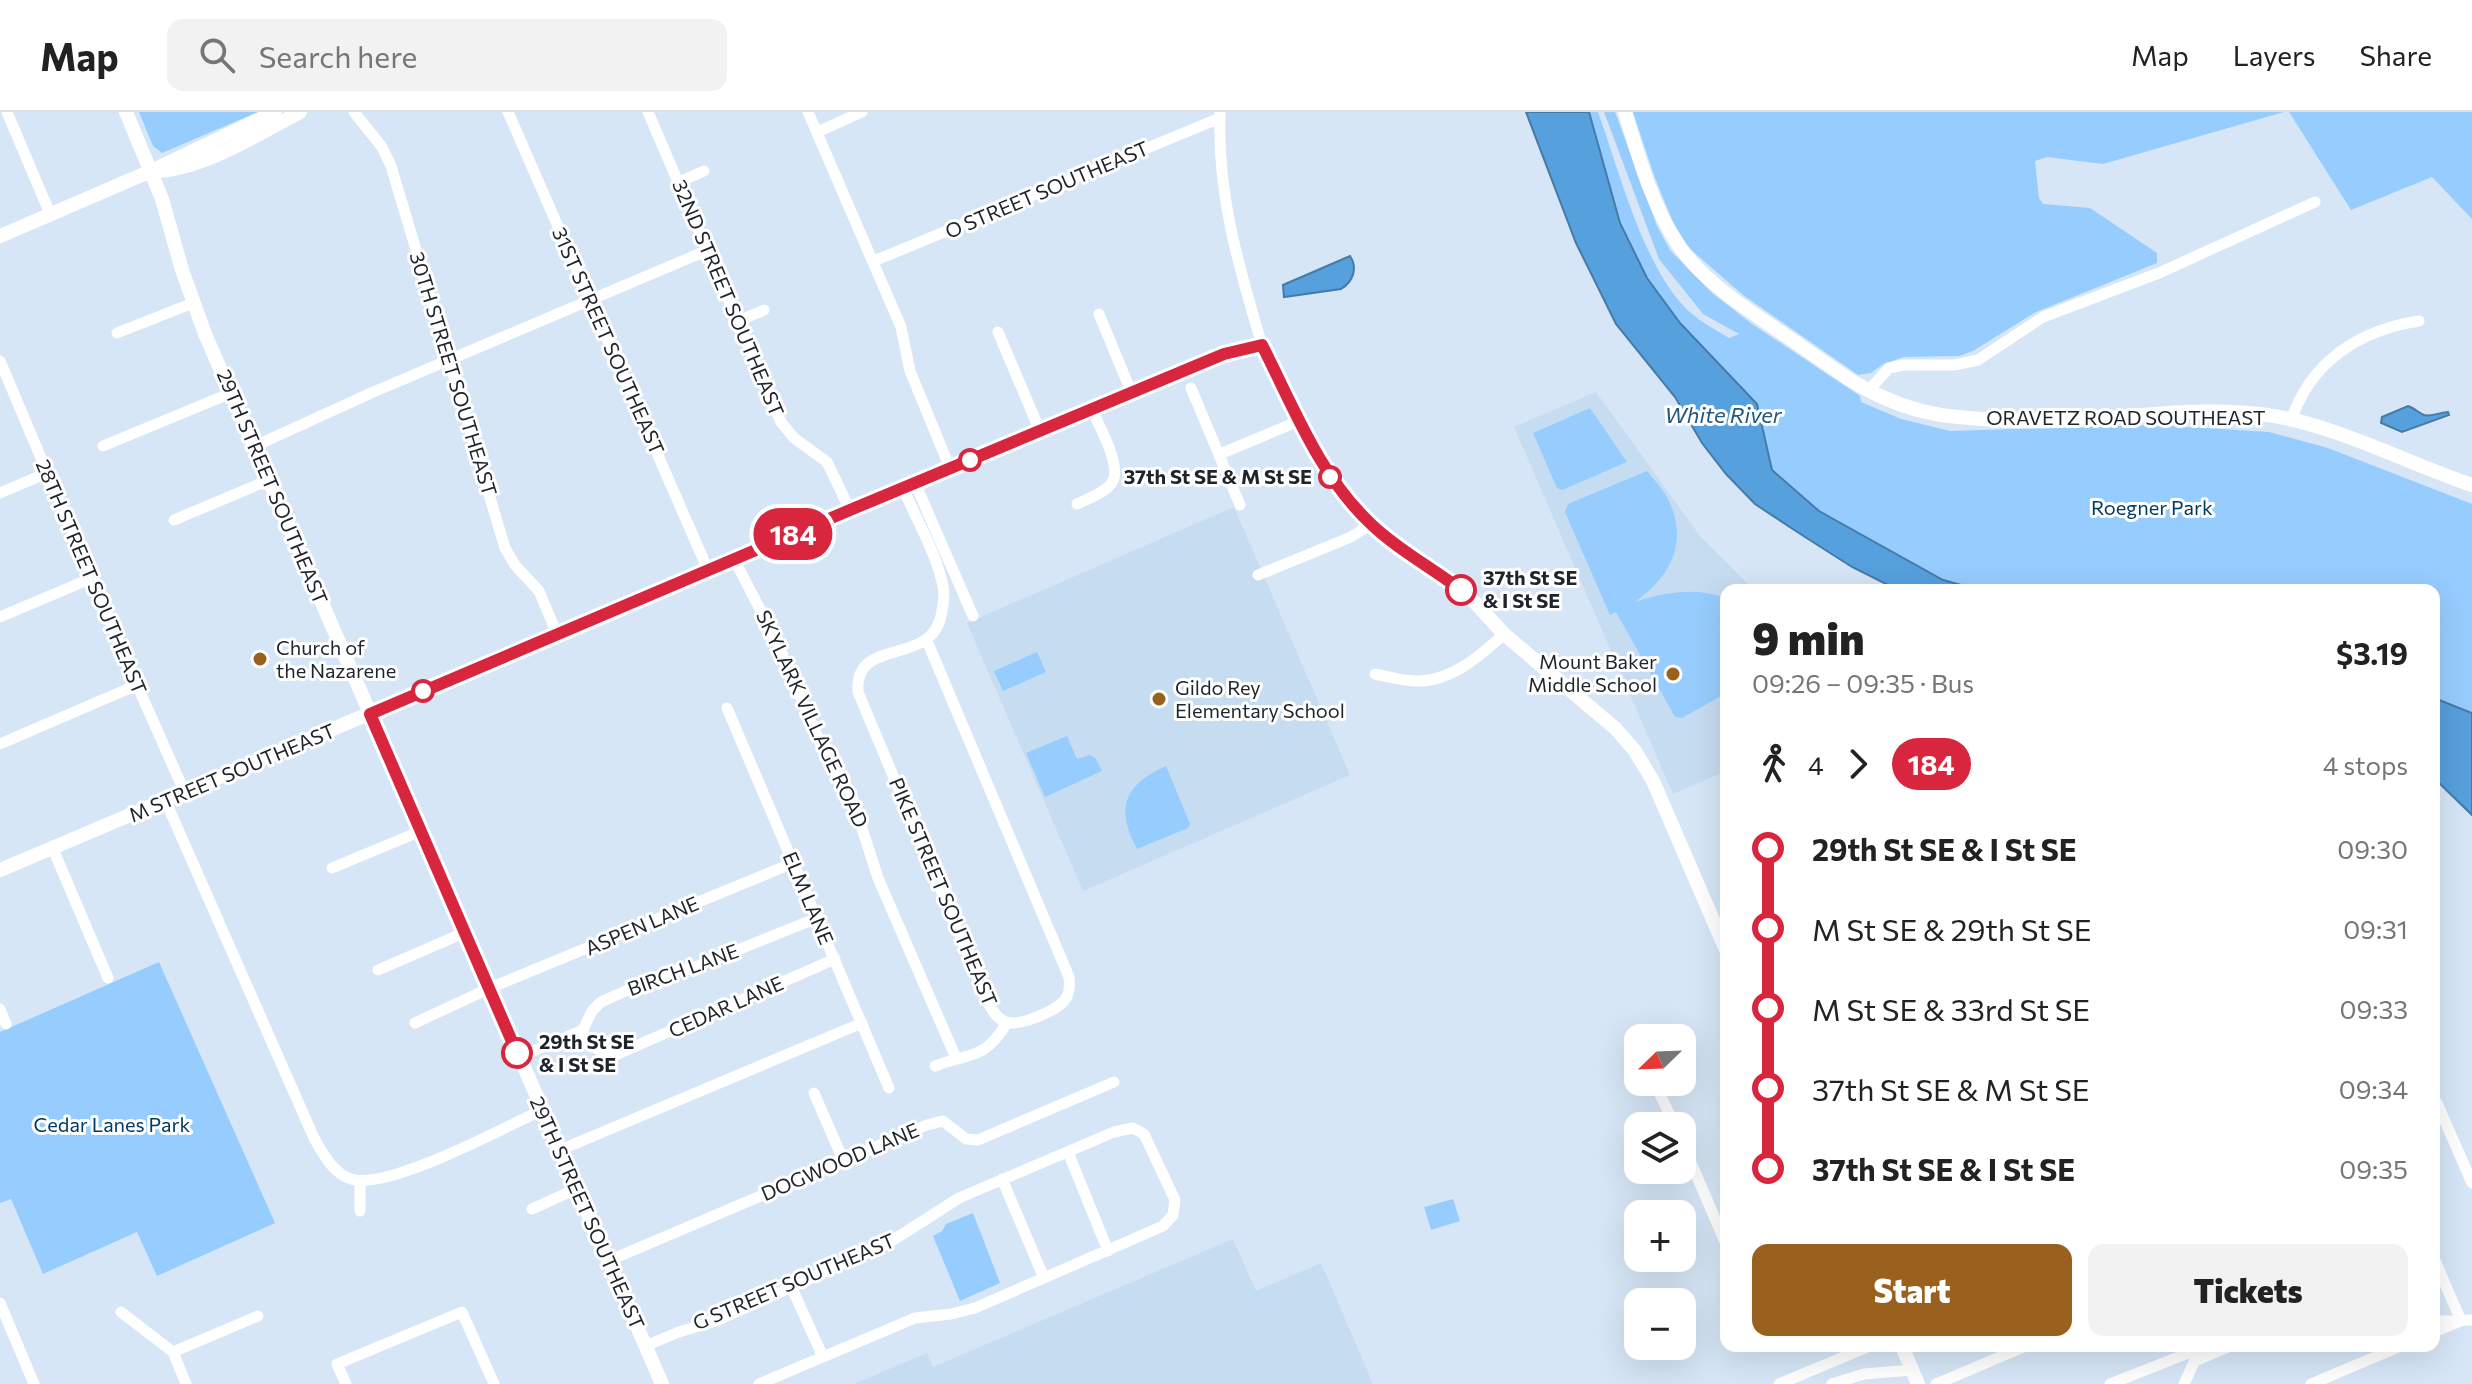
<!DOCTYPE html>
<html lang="en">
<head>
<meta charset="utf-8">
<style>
	body { margin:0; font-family:Commissioner,sans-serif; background:#f2f2f2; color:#222; height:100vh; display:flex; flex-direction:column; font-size:30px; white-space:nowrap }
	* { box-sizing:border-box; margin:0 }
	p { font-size:26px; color:#767676 }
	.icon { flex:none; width:44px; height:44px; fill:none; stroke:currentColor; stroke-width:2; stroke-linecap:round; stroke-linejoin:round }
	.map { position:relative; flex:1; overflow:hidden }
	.sheet { position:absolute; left:1720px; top:472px; width:720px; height:768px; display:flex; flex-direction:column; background:#fff; border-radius:16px; box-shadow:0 8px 32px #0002 }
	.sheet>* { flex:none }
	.badge { padding:0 16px; border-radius:26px; font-size:28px; line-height:52px }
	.needle { width:52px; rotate:247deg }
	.tools { position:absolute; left:1624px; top:912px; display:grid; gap:16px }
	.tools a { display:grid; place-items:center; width:72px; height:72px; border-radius:16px; background:#fff; box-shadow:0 8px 32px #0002; font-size:40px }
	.map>.badge { position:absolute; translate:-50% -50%; box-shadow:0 0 0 4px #fff }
	.legs { display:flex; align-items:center; gap:12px; height:88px; padding:0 32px; font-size:26px }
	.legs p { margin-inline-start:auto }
	.headline { display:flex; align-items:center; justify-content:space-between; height:136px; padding:0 32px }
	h1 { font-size:44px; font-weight:800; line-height:60px }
	.primary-button { display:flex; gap:16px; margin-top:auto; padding:16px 32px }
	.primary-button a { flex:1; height:92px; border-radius:16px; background:#9a601e; color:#fff; font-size:32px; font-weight:800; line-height:92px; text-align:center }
	.primary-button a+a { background:#f2f2f2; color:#222 }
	ul { padding:0 32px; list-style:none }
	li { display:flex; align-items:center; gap:28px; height:80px; font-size:30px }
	li i { display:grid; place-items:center; width:12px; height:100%; margin:0 10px; background:currentColor }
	li i::after { content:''; width:20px; height:20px; margin:-10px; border:6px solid; border-radius:50%; background:#fff }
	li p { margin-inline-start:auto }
	li:first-child i { background:linear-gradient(#0000 50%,currentColor 0) }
	li:last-child i { background:linear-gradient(currentColor 50%,#0000 0) }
	header { display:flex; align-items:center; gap:48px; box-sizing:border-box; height:112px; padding:0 40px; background:#fff; border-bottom:2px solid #e0e0e0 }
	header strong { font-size:38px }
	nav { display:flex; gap:44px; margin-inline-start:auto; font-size:28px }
	.search { width:560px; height:72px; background:#f2f2f2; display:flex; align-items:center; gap:20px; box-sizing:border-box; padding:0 28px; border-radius:16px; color:#767676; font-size:30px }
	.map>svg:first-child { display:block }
</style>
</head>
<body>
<header>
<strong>Map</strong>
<div class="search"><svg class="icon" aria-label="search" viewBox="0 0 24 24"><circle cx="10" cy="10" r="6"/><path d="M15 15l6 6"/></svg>Search here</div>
<nav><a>Map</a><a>Layers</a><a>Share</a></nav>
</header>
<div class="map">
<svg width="2472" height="1272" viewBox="0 0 2472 1272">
	<rect width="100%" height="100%" fill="#d6e6f6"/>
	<!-- built -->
	<path fill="#c6dcf1" d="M1596,280L1700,424L1754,478H1726V659L1673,682L1514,315Z
		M1234,395L1350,663L1083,779L967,511Z
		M1233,1127L1256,1179L1321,1151L1373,1272H854L927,1241L933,1255Z"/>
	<!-- green -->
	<path fill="#96cdfe" d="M139,0H258L162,41L153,34Z
		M1589,0H1598C1619,58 1645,162 1692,202C1703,211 1716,218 1729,226L1739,222L1703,202L1659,147L1604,0H1615L1657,114L1670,138L1712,181L1752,212L1860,284L1861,290L1901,307L1950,319L2155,313L2269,320L2328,336L2472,392V601L2434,586V478H1979L1943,468L1819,399L1772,358L1757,292L1680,211L1647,166L1620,111Z
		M1633,0H2284L2103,52L2047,45L2035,49L2039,86L2043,92L2090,96L2157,141V151L2034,201L1973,239L1959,244L1904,245L1883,252L1871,261L1858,263L1743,183L1689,136L1673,110L1655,66Z
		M2289,0H2472V107L2432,65L2351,98Z
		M1590,296L1627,350L1562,378L1557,376L1533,321Z
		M1647,359C1654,368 1664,378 1669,389C1689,432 1669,466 1635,490C1666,480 1694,475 1726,486V581L1682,606L1675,605L1616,500L1610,503L1565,400L1568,392Z
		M1037,540L1046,560L1003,579L994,559Z
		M1067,624L1077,647L1090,643L1096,647L1102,659L1045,685L1026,641Z
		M1166,654L1190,712L1188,716L1137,737C1115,696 1124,673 1166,654Z
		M159,850L275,1111L157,1164L137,1120L43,1162L11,1087L0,1091V920Z
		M1453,1087L1460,1109L1431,1118L1424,1095Z
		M973,1101L1000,1171L960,1189L933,1124L942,1119L946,1112Z"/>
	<!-- water -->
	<path fill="#56a0dd" stroke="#457ba7" stroke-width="2" d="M1526,0H1589L1620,111L1647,166L1680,211L1757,292L1772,358L1819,399L1943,468L1979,478H1898L1852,455L1805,425L1755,392L1726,362L1702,331L1675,285L1616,212L1576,131Z
		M1350,144C1358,156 1353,170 1341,177L1284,185L1283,173Z
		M2408,294C2414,296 2419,301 2424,303C2432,305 2441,300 2448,300L2449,303L2402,320L2381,311L2382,305Z
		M2434,586L2472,601V703L2434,666Z"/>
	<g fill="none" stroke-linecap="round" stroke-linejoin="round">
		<!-- minor -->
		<path stroke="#fff" stroke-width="11" d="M7,0L51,104
			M354,0L382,35L391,54L505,436L515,453L539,479L557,522
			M508,0L708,458
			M648,0L781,310L794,326L827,350L850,398
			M808,0L901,215L910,259L950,356
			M1220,1C1217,82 1239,156 1262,233
			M817,20L862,0
			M679,70L704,59
			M874,149L1220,6
			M1099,202L1132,282
			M738,209L764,198
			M998,220L1040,319
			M117,221L193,191
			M0,249L137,573L185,681
			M1191,276L1240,393
			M1869,278L1889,256L1903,253H1954L1978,248L2043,205L2159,161L2315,90
			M2291,309C2310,250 2359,218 2419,209
			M103,334L231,281
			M255,334L371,281L708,138
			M1220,342L1299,309
			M915,371L973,504
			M903,376C916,407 936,440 943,474C945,483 943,495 941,504C930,555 854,524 858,580L989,893C993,899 998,908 1006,910C1019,915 1055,899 1064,889C1070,882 1070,873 1069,865L927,529
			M0,381L47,361
			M1077,392C1088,387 1104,381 1111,372C1124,357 1099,314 1092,298
			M174,408L269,368
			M734,447L777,530L830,654L850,679L878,766L956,946
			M1258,463L1351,425L1371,412
			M0,505L92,466
			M1375,562C1390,565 1406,570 1420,569C1453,568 1481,543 1504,522
			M727,596L889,976
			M0,632L137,573
			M166,690L314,1026C323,1042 333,1061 351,1067C387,1079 505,1015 542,998
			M53,737L108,866
			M332,756L421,719
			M378,858L466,820
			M0,897L6,912
			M415,911L490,876L793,751
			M583,918L587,932L613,944L835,847
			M519,945L583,918L592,899L601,890L668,860L693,856L817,806
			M935,954C972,940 983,949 1007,911
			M1657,976L1675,1014
			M814,981L844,1050
			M2434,992L2437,991L2472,1071
			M1682,1030L1726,1132
			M560,1038L862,911
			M1068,1040L1108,1139
			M1002,1067L1044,1166
			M532,1097L576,1077
			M360,1099V1069
			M2434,1146L2461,1209L2434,1220
			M608,1149L927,1013L943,1009L966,1027L978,1028L1114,970
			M791,1174L823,1245
			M0,1191L34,1272
			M121,1200L173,1240L186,1272
			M2434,1209L2472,1208
			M645,1234L679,1220L718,1208L887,1132L959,1086L1114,1020L1133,1016L1144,1022L1175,1088L1173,1103L1163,1114L975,1196L951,1202L915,1206L759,1272
			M173,1240L258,1204
			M2195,1249L2231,1234
			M346,1272L337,1252L462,1200L494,1272
			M1779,1272L1870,1234
			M1832,1272L1864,1262L1912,1258
			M1936,1272L2026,1234
			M2110,1272L2201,1236
			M2184,1272L2201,1235
			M2311,1272L2401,1234"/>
		<!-- tertiary -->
		<path stroke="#fff" stroke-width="14" d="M126,0L162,87L182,158L205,222L662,1272
			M1625,0C1638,44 1653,96 1679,134C1708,175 1755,202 1795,230C1823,249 1851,271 1882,285C1906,296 1932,303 1958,305C1989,308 2023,310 2055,309C2122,307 2192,294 2260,302C2327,309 2407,351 2472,373
			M151,59C199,60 258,22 300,0
			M0,124L151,59L275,0
			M0,758L850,398L1224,242L1262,233L1319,346L1352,393L1397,434L1468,483L1504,522L1616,617L1635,639L1653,669L1726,838
			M1902,1234L1918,1272"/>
	</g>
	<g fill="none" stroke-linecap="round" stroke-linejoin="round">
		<defs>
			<path id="line-1" d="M517,941L370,602L850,398L1224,242L1262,233C1294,296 1319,363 1371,412C1398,438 1431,455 1461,478"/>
		</defs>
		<!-- line-1 casing -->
		<use href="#line-1" stroke="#fff" stroke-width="18"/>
		<!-- line-1 -->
		<use href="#line-1" stroke="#d7263d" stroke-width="12"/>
	</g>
	<!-- markers -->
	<g fill="#fff" stroke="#d7263d" stroke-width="4">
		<circle cx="970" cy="348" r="10"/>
		<circle cx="1330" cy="365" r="10"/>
		<circle cx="1461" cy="478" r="14"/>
		<circle cx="423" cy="579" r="10"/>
		<circle cx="517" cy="941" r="14"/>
	</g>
	<g fill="#9a601e" stroke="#fff" stroke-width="3">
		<circle cx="260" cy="547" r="8"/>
		<circle cx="1673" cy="562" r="8"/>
		<circle cx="1159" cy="587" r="8"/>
	</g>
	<g text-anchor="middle" stroke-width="6" stroke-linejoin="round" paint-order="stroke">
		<!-- street labels -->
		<g font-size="20" fill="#1e242a" stroke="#fff">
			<text transform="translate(1047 78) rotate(-23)" y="7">O STREET SOUTHEAST</text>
			<text transform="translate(728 186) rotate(67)" y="7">32ND STREET SOUTHEAST</text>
			<text transform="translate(608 229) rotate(66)" y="7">31ST STREET SOUTHEAST</text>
			<text transform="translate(453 262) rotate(73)" y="7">30TH STREET SOUTHEAST</text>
			<text x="2126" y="313">ORAVETZ ROAD SOUTHEAST</text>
			<text transform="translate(272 375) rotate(67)" y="7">29TH STREET SOUTHEAST</text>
			<text transform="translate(91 465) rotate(67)" y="7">28TH STREET SOUTHEAST</text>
			<text transform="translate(812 607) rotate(65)" y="7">SKYLARK VILLAGE ROAD</text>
			<text transform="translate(232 661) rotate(-23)" y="7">M STREET SOUTHEAST</text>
			<text transform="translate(943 780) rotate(67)" y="7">PIKE STREET SOUTHEAST</text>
			<text transform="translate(808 786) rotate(67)" y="7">ELM LANE</text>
			<text transform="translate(642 814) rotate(-23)" y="7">ASPEN LANE</text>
			<text transform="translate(683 858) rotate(-20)" y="7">BIRCH LANE</text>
			<text transform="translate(726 895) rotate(-24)" y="7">CEDAR LANE</text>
			<text transform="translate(840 1050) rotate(-23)" y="7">DOGWOOD LANE</text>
			<text transform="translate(587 1101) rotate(66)" y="7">29TH STREET SOUTHEAST</text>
			<text transform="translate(794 1170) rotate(-23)" y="7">G STREET SOUTHEAST</text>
		</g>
		<!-- stop labels -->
		<g font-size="20" font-weight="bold" fill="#1e242a" stroke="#fff" text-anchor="start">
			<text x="1312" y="372" text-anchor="end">37th St SE &amp; M St SE</text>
			<text x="1483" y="473">37th St SE<tspan x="1483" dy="23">&amp; I St SE</tspan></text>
			<text x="539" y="937">29th St SE<tspan x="539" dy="23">&amp; I St SE</tspan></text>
		</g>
		<!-- park labels -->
		<g font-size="20" fill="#003b62" stroke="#fff">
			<text x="2152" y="403">Roegner Park</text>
			<text x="112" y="1020">Cedar Lanes Park</text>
		</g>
		<!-- poi labels -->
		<g font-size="20" fill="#1e242a" stroke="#fff" text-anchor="start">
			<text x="276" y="543">Church of<tspan x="276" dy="23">the Nazarene</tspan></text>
			<text x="1657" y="557" text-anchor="end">Mount Baker<tspan x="1657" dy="23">Middle School</tspan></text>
			<text x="1175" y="583">Gildo Rey<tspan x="1175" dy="23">Elementary School</tspan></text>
		</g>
		<!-- water labels -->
		<g font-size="22" font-style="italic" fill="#235881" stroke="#fff">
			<text x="1723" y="311">White River</text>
		</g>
	</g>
</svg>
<div class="tools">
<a><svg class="needle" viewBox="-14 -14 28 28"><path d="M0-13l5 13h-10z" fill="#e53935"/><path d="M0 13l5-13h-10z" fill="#767676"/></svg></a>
<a><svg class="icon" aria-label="layers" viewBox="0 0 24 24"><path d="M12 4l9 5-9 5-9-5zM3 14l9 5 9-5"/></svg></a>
<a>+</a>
<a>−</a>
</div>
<b class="badge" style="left:793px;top:422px;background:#d7263d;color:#fff">184</b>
<section class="sheet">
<div class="headline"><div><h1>9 min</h1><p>09:26 – 09:35 · Bus</p></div><b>$3.19</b></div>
<div class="legs"><svg class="icon" aria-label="walk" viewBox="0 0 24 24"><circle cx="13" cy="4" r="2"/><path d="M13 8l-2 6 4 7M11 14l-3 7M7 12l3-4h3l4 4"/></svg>4<svg class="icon" aria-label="forward" viewBox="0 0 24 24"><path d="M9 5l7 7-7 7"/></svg><b class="badge" style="background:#d7263d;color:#fff">184</b><p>4 stops</p></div>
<ul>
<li><i style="color:#d7263d"></i><b>29th St SE &amp; I St SE</b><p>09:30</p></li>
<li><i style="color:#d7263d"></i><span>M St SE &amp; 29th St SE</span><p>09:31</p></li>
<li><i style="color:#d7263d"></i><span>M St SE &amp; 33rd St SE</span><p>09:33</p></li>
<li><i style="color:#d7263d"></i><span>37th St SE &amp; M St SE</span><p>09:34</p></li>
<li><i style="color:#d7263d"></i><b>37th St SE &amp; I St SE</b><p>09:35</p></li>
</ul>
<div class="primary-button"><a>Start</a><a>Tickets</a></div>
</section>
</div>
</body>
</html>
